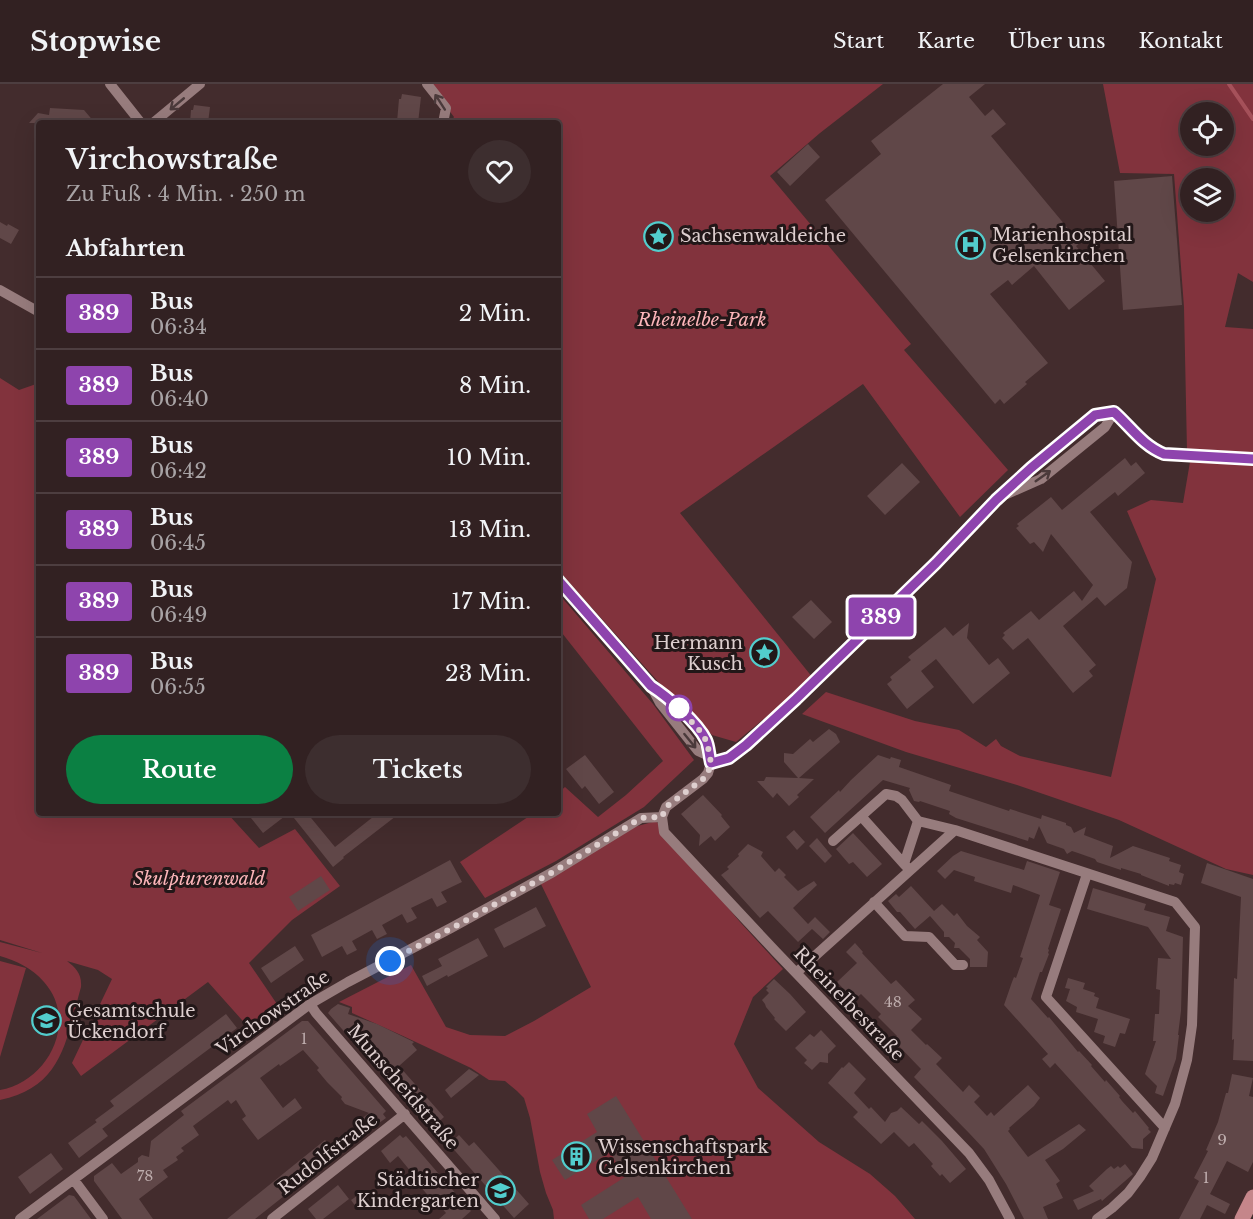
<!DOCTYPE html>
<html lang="de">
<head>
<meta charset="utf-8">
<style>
	body { margin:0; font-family:"Libre Baskerville",serif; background:#3d2e2f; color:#f1f3f6; height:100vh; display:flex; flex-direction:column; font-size:22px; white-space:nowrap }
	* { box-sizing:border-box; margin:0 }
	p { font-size:20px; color:#a8a3a5 }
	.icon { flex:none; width:33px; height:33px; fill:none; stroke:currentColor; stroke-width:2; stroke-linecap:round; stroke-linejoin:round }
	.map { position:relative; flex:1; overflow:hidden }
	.panel { position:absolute; left:36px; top:36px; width:525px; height:696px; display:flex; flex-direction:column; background:#322122; border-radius:6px; box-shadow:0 6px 24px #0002,0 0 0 2px #4d3e40 }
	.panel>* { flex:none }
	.badge { padding:0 12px; border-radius:4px; font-size:21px; line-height:39px }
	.fabs { position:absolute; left:1180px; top:18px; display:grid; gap:12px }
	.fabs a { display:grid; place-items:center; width:54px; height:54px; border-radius:50%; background:#322122; box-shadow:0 6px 24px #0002,0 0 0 2px #4d3e40; font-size:30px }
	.you { position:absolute; width:30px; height:30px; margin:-15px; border:4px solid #fff; border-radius:50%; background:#1a73e8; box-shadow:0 0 0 9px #1a73e833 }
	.map>.badge { position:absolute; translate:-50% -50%; box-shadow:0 0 0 3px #fff }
	h2 { padding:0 30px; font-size:22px; line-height:54px }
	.round { display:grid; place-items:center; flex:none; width:63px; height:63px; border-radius:32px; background:#3d2e2f }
	.overview { display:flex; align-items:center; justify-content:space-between; height:102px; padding:0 30px }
	h1 { font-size:28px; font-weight:600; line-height:45px }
	.primary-button { display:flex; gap:12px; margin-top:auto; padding:12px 30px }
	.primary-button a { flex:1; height:69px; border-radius:36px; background:#0b8043; color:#fff; font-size:24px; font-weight:600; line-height:69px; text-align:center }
	.primary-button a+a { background:#3d2e2f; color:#f1f3f6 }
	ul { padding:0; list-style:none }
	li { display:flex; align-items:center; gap:18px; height:72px; padding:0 30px; border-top:2px solid #4d3e40 }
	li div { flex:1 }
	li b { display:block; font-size:22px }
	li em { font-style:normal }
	li .badge { min-width:66px; font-weight:700; text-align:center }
	header { display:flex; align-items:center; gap:36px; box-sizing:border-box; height:84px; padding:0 30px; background:#322122; border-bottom:2px solid #4d3e40 }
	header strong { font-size:28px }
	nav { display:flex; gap:33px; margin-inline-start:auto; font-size:21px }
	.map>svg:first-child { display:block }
</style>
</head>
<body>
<header>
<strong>Stopwise</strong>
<nav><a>Start</a><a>Karte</a><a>Über uns</a><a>Kontakt</a></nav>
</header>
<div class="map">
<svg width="1253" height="1135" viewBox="0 0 1253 1135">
	<rect width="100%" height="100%" fill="#432c2d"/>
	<!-- green -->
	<path fill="#82333d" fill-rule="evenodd" d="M429,0H883L820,49L770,92L911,260L904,266L1008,386L960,433L863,300L680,429L813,594L736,658L712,651L662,602L558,486V39H450L454,33Z
		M1103,0H1253V198L1238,189L1225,243L1253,245V373L1233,372L1187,367L1184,223L1174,90L1120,89ZM1224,28V62H1191V28ZM1191,94H1224V128H1191Z
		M0,294L19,306L39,299V729H227L259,764L295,745L340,802L292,836L249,879L281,926L250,945L208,898L81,992L72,979L112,895L98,886L67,877C76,884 82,890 81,903C66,956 63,1003 0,1016V1006C48,998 79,937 44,898C32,884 17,877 0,872V858L42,869L0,856Z
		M1191,372L1253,378V791L1226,785L1119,736L1017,701L906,668L802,630L826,608L915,637L959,646L986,663L996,655L1001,662L1020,672L1111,693L1156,495L1127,427L1151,416L1183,419Z
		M558,509L653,620L694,676L644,723L556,777L485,814L460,778L534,729H558V709L565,703L598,733L626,711L663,677L562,549L558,552Z
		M656,737L740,838L783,885L753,913L734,960L758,1004L819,1058L870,1090L895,1112L915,1135H554L553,1126L546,1109L540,1088L530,1034L524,1014L517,1007L505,997L489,996L471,984L403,952L352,929V923L339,918L411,881L446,943L470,951L505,952L534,937L591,903L540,798L623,746Z
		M0,877L26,884L0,973Z"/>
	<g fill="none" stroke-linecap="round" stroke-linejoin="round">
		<!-- stream -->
		<path stroke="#a5515a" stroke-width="4" d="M1229,0L1253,35"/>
	</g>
	<!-- building -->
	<path fill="#604748" d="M943,0H985L969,13L985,32L993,25L1006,40L991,52L1080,159L1076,162L1105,197L1069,226L1034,182L1012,201L1008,196L990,210L1048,279L1025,298L1027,300L1004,320L1000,315L995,320L825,116L881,70L871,57Z
		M402,10L421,13L418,39H398L397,38L399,15H401Z
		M194,21L210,23L208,39H190L191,26H193Z
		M50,24L84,26L95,39H29L38,29L49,31Z
		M808,60L820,73L790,102L777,88Z
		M1172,92L1182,221L1123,226L1114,97Z
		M0,138L7,142L8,140L19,146L11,160L0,154Z
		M1125,374L1131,382L1136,378L1145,389L1118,412L1115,408L1090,428L1132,478L1127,504L1105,522L1097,513L1063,542L1096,581L1089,587L1093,592L1073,609L1028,554L1013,566L1002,554L1005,551L1003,549L1031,527L1039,536L1074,507L1082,517L1093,501L1051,450L1043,468L1034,458L1030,460L1016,444L1019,442L1017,440L1051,413L1062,426Z
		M902,379L920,398L885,431L867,412Z
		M811,516L832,538L814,555L792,533Z
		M969,539L967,554L989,581L998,574L1010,589L973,620L936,575L921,587L934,603L907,625L887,600L892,596L890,593L911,576L908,573L945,543L953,552Z
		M829,645L836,650L840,658L799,694L814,695L797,711L799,713L789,722L777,709L773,714L757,697H764L766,693L798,694L784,678V669L793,670L810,655L813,658Z
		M585,671L614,708L599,720L585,702L582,705L566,685Z
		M878,671L890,675L891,673L901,676L899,683L951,701L949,707L1009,727L1010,725L1041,735L1042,731L1066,739V741L1071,743L1074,749L1086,743L1084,751L1113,762L1110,774L1133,762L1170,774L1169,777L1181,781L1179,788L1184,790L1181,801L1175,799L1174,801L1169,800V802L1141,791V790L1121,784V786L1097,778L1095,775L1078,769L1072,767L1067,770L1064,765L1047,759L1039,742L1034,755L1029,753L1028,757L956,734L949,730L950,727L920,717L919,718L914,717L909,706L910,704L883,696L825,749L810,733L839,706L840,708L851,696Z
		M703,711L722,731L721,732L730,743L715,757L711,752L699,762L700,751L681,730Z
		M247,729H289L263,749Z
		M290,729H307L335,763L378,729H400L343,773L344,774L333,783Z
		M794,746L805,758L797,766L786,753Z
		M853,749L882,780L867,793L853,778L849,780L836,765Z
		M817,754L832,772L825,779L809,762Z
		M748,760L763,768L761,772L775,788L779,784L786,791L784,793L798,807L814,797L817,801L793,824L808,840L815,833L830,848L823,855L812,845L798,858L768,827L760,834L721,791L729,785L727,783L739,772L738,770Z
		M961,767L1024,786L1027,777L1060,788L1049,821L1061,825L1048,865L1049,866L1048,869L1049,870L1042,888H1040L1031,915L1048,934L1049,933L1078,968L1079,967L1092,981L1091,982L1105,998L1106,996L1120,1012L1119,1013L1122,1017L1133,1029L1135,1027L1149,1044L1148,1045L1151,1048L1143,1055V1065L1132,1064L1055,979L1050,984L1042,975L1048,970L1004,921L1012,898L1014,893L1016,894L1023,874L1020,873L1040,811L1013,801L1011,809L974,797L975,793L954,786L945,795L937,787L953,772Z
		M450,776L462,798L441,808L447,818L437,823L432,814L411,824L417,834L412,837L407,839L402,830L382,841L387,850L377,855L372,846L352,857L357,866L347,871L342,862L322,873L311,851Z
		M1207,779L1253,795V977L1233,976L1234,955L1232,956L1234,894L1237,895L1241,813L1201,799Z
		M321,792L330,806L298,827L289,813Z
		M911,802L934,827L942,820L954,832L957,829L967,842L980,853L977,856L988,868L987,883H970V875L959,864H954L955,859L949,853H944V848L930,832L915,845L900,828H897L888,817L896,810L899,813Z
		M1093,804L1146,820L1144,826L1170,833L1166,847L1183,853L1181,927L1178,951H1179L1176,975L1163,1012L1155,1009L1157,1002L1145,990L1156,957H1153L1155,930H1159L1160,906L1156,905L1158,874L1171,875L1148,843L1087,825Z
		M536,823L546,842L504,864L494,845Z
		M478,854L488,872L448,893L447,891L427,902L422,892L442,882L438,875Z
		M855,859L863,868L862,869L891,900L896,896L915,916L908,922L922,935L911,946L926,961L927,960L942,974L936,980L963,1008L969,1001L980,1012L974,1018L987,1032L991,1028L994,1032L1028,1001L1040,1014L1034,1022L1009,1044L1010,1045L1008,1047L1028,1073L1079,1040L1086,1046L1063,1065L1045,1076L1060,1097L1056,1100L1063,1114L1043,1123L1048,1135H1024L1006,1100L984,1065L969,1049L914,993L921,985L893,956L897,952L878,933L881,930L861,910L854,916L837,898L857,879L846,868Z
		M295,862L304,876L271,899L261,884Z
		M1068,894L1085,899L1083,905L1095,909L1094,912L1099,914L1096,924L1130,935L1125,950L1120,949L1115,963L1103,959L1105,952L1094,948L1098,935L1076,928L1077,923L1066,917L1070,905L1065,904Z
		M774,895L790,910L806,928L786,947L774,935L775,934L766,923L765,920L762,916L769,909L766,906L768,904L766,903Z
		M338,920L350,924L348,930L377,940L414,958L412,960L417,966L399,982L444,1033L430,1046L328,929L331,925Z
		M226,930L237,944L102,1045L95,1036L114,1022L110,1017Z
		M302,937H308L386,1027L383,1030L386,1034L365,1049L357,1038L369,1029L345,1020L341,1015L342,1013L327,998L317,986L319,984L303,966L280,982L279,980L260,994L283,1024L295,1014L302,1024L258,1056L242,1035L246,1032L236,1016L231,1020L228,1016L193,1042L199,1051L181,1064L184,1067L176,1073L178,1076L163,1086L168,1093L139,1115L153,1135H122L94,1097V1092L112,1079L121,1090L138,1078V1074L142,1071L149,1073L151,1057L184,1031L181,1027Z
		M821,946L836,962L828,970V979L820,978L812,986L804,979L807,976L795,964L810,950L814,953Z
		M849,978L866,995L854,1009L869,1025L871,1023L885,1038L891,1029L897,1027L901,1023L919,1040L922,1037L942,1057L966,1085L950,1099L942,1090L940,1092L931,1082L933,1080L914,1059L909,1063L894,1048L881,1060L853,1033L858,1028L828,999L842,983L843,984Z
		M469,985L479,991L451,1014L445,1006Z
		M1232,990L1253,994L1249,1012L1253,1013V1078L1248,1088L1227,1077L1210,1110L1230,1120L1225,1130L1207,1121L1200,1135H1179L1199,1097L1194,1094L1208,1067L1206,1066L1218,1038L1226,1009H1228Z
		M616,1012L692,1135H651L638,1113L603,1135H589L581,1121L625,1093L610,1068L565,1096L559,1087L552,1076L597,1048L587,1030Z
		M97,1038L108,1052L79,1074L68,1059Z
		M400,1051L403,1054L406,1052L471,1127L462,1135H439L446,1129L434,1115L432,1116L419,1101L410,1091L412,1089L398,1072L390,1079L381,1067Z
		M459,1051L469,1062L474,1058L529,1120L514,1134L449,1060Z
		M325,1056L332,1064L322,1071L327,1078L255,1135H227Z
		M51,1069L63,1085L30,1110L18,1093Z
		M1125,1080L1133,1090L1132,1091L1102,1117L1101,1115L1078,1126L1073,1116L1094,1107L1089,1102L1107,1085L1111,1082L1114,1085L1118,1082L1120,1084Z
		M338,1101L349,1115L323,1135H316L308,1125Z
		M364,1107L371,1116L358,1126L351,1116Z
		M69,1111L74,1112L91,1135H37Z"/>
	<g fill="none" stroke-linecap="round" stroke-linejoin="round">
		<!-- minor -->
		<path stroke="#977c7d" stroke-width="10" d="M110,0L141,39
			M427,0L446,24L443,39
			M153,39L200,0
			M0,206L39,228
			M1007,410L1041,395L1105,343L1114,328
			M558,496L651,602L660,619L698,667L709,672
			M653,603C668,613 701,642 707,657C709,663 708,670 710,676
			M711,679L708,689L703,695L666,723L662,733L664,748L776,868L969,1069L989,1096L1010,1135
			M711,679L729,674L746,661L796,615L936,479L996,416L1031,384L1095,331L1114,328
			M861,732L904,780
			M833,757L886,710L896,712L902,716L918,737L955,746L1175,818L1195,843L1192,941L1187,976L1175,1020L1152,1074L1140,1093L1128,1109L1112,1124L1097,1135
			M908,784L904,780L918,737
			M1087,790L1046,913L1165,1044
			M874,818L905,852L929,853L955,881H963
			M796,889L955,746
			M310,920L316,929L495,1135
			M74,1096L103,1135
			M20,1135L310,920L348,898L451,844L553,788L641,734L662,733
			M272,1135L405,1030"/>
		<!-- primary -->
		<path stroke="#c5868a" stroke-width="15" d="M1242,1135L1253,1113"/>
	</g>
	<!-- one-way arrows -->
	<defs><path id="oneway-shaft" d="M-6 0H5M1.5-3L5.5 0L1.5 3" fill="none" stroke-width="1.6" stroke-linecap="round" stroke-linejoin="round" transform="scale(1.5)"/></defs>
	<g stroke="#4b3a3b">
		<use href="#oneway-shaft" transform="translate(440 18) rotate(-123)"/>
		<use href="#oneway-shaft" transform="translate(177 20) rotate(140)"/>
		<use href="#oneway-shaft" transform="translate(1043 392) rotate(-35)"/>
		<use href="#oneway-shaft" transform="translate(690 657) rotate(51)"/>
	</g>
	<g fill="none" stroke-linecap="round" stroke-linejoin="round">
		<defs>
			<path id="line" d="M558,496L651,602C668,613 697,638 706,656C709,662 709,671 711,679L729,674L746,661L796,615L936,479L996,416L1031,384L1095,331L1114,328C1130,342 1143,362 1164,370L1253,375"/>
		</defs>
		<!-- line casing -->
		<use href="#line" stroke="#fff" stroke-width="14"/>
		<!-- line -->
		<use href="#line" stroke="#8e44ad" stroke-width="9"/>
		<!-- walk -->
		<path stroke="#decfcf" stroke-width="6" stroke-dasharray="0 10.8" d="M390,877L452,844L553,788L641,734L662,733L666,723L703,695L708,689L711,679L707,658L701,648L677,622L679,624"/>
	</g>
	<!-- icons -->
	<defs>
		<symbol id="sight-ring" viewBox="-11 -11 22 22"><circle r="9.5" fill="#221718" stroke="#52cdcd" stroke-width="1.5"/><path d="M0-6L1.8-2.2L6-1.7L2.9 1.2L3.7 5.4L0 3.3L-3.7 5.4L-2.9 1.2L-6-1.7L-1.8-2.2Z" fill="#52cdcd"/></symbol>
		<symbol id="hospital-ring" viewBox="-11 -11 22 22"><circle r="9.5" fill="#221718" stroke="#52cdcd" stroke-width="1.5"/><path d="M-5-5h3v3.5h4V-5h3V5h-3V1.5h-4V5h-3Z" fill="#52cdcd"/></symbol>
		<symbol id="school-ring" viewBox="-11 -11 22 22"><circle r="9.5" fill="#221718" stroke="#52cdcd" stroke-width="1.5"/><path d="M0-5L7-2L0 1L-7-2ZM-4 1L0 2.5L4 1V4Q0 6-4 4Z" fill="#52cdcd"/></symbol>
		<symbol id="building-ring" viewBox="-11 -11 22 22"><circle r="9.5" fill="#221718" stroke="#52cdcd" stroke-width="1.5"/><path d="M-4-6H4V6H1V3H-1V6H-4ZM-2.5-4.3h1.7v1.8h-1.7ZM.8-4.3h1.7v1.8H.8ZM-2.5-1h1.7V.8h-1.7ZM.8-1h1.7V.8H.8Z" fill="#52cdcd"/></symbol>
	</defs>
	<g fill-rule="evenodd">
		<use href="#sight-ring" x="642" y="136" width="33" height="33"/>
		<use href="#hospital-ring" x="954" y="144" width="33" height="33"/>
		<use href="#sight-ring" x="748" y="552" width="33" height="33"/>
		<use href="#school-ring" x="30" y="920" width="33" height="33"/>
		<use href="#building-ring" x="560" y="1056" width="33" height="33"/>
		<use href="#school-ring" x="484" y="1090" width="33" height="33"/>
	</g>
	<!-- markers -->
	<circle fill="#fff" stroke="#8e44ad" stroke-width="3" cx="679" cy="624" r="12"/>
	<g text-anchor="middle" stroke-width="6" stroke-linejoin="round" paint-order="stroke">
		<!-- number labels -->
		<g font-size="15" fill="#beadad">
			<text x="893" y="923">48</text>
			<text x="304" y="960">1</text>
			<text x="1222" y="1061">9</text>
			<text x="145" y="1097">78</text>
			<text x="1206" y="1099">1</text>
		</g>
		<!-- poi labels -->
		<g font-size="18" fill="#decfcf" stroke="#221718" text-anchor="start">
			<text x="992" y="157">Marienhospital<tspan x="992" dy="21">Gelsenkirchen</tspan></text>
			<text x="680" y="158">Sachsenwaldeiche</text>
			<text x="743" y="565" text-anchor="end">Hermann<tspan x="743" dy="21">Kusch</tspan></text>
			<text x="67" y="933">Gesamtschule<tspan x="67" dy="21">Ückendorf</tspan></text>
			<text x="598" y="1069">Wissenschaftspark<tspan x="598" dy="21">Gelsenkirchen</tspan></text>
			<text x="479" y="1102" text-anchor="end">Städtischer<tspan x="479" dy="21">Kindergarten</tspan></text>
		</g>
		<!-- park labels -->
		<g font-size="18" font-style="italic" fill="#fdb5b9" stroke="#221718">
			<text x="702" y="242">Rheinelbe-Park</text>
			<text x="199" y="801">Skulpturenwald</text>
		</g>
		<!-- street labels -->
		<g font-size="18" fill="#decfcf" stroke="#221718">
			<text transform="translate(849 920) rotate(46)" y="6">Rheinelbestraße</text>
			<text transform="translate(273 929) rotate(-35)" y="6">Virchowstraße</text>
			<text transform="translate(403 1003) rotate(49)" y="6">Munscheidstraße</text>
			<text transform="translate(328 1070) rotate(-38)" y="6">Rudolfstraße</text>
		</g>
	</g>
</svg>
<div class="fabs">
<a><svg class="icon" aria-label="locate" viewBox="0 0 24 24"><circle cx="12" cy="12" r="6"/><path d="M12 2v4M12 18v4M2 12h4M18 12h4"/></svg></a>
<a><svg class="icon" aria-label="layers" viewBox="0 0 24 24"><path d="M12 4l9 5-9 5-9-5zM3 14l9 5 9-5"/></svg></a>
</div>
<div class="you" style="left:390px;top:877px"></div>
<b class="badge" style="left:881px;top:533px;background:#8e44ad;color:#fff">389</b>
<section class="panel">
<div class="overview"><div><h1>Virchowstraße</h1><p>Zu Fuß · 4 Min. · 250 m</p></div><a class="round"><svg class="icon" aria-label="heart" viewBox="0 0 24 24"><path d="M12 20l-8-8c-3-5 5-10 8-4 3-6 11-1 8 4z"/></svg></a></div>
<h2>Abfahrten</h2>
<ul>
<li><span class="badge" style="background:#8e44ad;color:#fff">389</span><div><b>Bus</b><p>06:34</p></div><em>2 Min.</em></li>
<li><span class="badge" style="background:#8e44ad;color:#fff">389</span><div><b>Bus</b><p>06:40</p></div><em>8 Min.</em></li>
<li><span class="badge" style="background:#8e44ad;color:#fff">389</span><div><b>Bus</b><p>06:42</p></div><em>10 Min.</em></li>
<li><span class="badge" style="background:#8e44ad;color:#fff">389</span><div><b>Bus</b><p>06:45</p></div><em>13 Min.</em></li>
<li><span class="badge" style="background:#8e44ad;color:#fff">389</span><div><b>Bus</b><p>06:49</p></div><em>17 Min.</em></li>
<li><span class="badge" style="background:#8e44ad;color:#fff">389</span><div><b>Bus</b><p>06:55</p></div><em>23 Min.</em></li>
</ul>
<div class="primary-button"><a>Route</a><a>Tickets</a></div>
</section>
</div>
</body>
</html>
